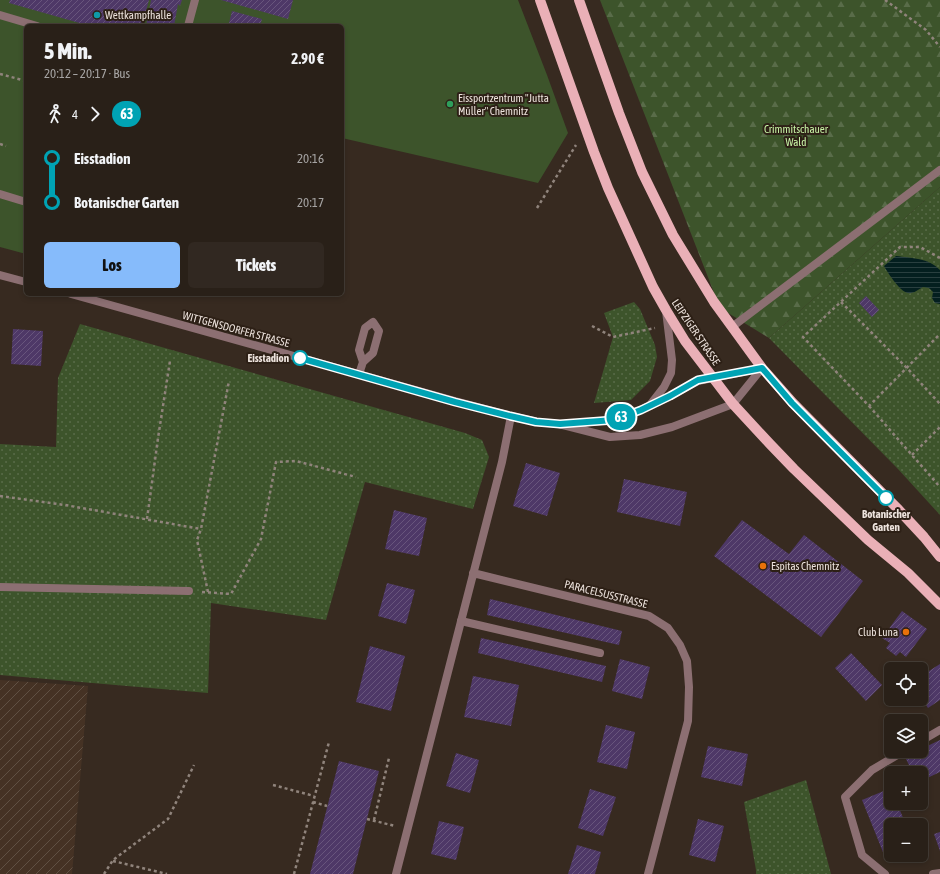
<!DOCTYPE html>
<html lang="de">
<head>
<meta charset="utf-8">
<style>
	body { margin:0; font-family:"Asap Condensed",sans-serif; background:#312821; color:#f1f3f6; height:100vh; display:flex; flex-direction:column; font-size:15px; white-space:nowrap }
	* { box-sizing:border-box; margin:0 }
	p { font-size:13px; color:#a5a3a2 }
	.icon { flex:none; width:22px; height:22px; fill:none; stroke:currentColor; stroke-width:2; stroke-linecap:round; stroke-linejoin:round }
	.map { position:relative; flex:1; overflow:hidden }
	.drawer { position:absolute; left:24px; top:24px; width:320px; height:272px; display:flex; flex-direction:column; background:#292018; border-radius:6px; box-shadow:0 2px 6px #0003,0 0 0 1px #453e37 }
	.drawer>* { flex:none }
	.badge { padding:0 8px; border-radius:13px; font-size:14px; line-height:26px }
	.controls { position:absolute; left:884px; top:662px; display:grid; gap:8px }
	.controls a { display:grid; place-items:center; width:44px; height:44px; border-radius:6px; background:#292018; box-shadow:0 2px 6px #0003,0 0 0 1px #453e37; font-size:20px }
	.map>.badge { position:absolute; translate:-50% -50%; box-shadow:0 0 0 2px #fff }
	.legs { display:flex; align-items:center; gap:6px; height:44px; padding:0 20px; font-size:13px }
	.legs p { margin-inline-start:auto }
	.summary { display:flex; align-items:center; justify-content:space-between; height:68px; padding:0 20px }
	h1 { font-size:22px; font-weight:800; line-height:30px }
	.primary-button { display:flex; gap:8px; margin-top:auto; padding:8px 20px }
	.primary-button a { flex:1; height:46px; border-radius:6px; background:#86bbfb; color:#111; font-size:16px; font-weight:800; line-height:46px; text-align:center }
	.primary-button a+a { background:#312821; color:#f1f3f6 }
	ul { padding:0 20px; list-style:none }
	li { display:flex; align-items:center; gap:14px; height:44px; font-size:15px }
	li i { display:grid; place-items:center; width:6px; height:100%; margin:0 5px; background:currentColor }
	li i::after { content:''; width:10px; height:10px; margin:-5px; border:3px solid; border-radius:50%; background:#292018 }
	li p { margin-inline-start:auto }
	li:first-child i { background:linear-gradient(#0000 50%,currentColor 0) }
	li:last-child i { background:linear-gradient(currentColor 50%,#0000 0) }
	.map>svg:first-child { display:block }
</style>
</head>
<body>
<div class="map">
<svg width="940" height="874" viewBox="0 0 940 874">
	<defs>
		<pattern id="industrial-furrows" width="10" height="10" patternUnits="userSpaceOnUse"><rect width="10" height="10" fill="#453224"/><path d="M-1 1l2-2M0 10L10 0M9 11l2-2" fill="none" stroke="#605043"/></pattern>
		<pattern id="grass-dots" width="8" height="8" patternUnits="userSpaceOnUse"><rect width="8" height="8" fill="#3d542b"/><path d="M2 2h.1M6 6h.1" fill="none" stroke="#596c49" stroke-width="1.8" stroke-linecap="round"/></pattern>
		<pattern id="forest-firs" width="22" height="20" patternUnits="userSpaceOnUse"><rect width="22" height="20" fill="#3d542b"/><path d="M5 1l3.5 6h-7zM16 11l3.5 6h-7z" fill="#596c49"/></pattern>
		<pattern id="water-rules" width="6" height="5" patternUnits="userSpaceOnUse"><rect width="6" height="5" fill="#041f1f"/><path d="M0 2.5h6" fill="none" stroke="#293f3f"/></pattern>
		<pattern id="building-hatch" width="6" height="6" patternUnits="userSpaceOnUse"><rect width="6" height="6" fill="#4e3867"/><path d="M-1 1l2-2M0 6l6-6M5 7l2-2" fill="none" stroke="#68557c"/></pattern>
	</defs>
	<rect width="100%" height="100%" fill="#372a20"/>
	<!-- industrial -->
	<path fill="url(#industrial-furrows)" d="M0,680L88,686L72,874H0Z"/>
	<!-- grass -->
	<path fill="url(#grass-dots)" d="M940,187V515L898,469L769,338Z
		M634,302L640,309L655,345L657,357L650,381L631,400L594,403L613,337L604,313Z
		M80,324L465,433L482,440L489,457L473,509L365,482L326,620L211,603L208,693L0,675V444L56,447L58,378Z
		M806,780L831,874H756V870L744,802Z"/>
	<!-- forest -->
	<path fill="url(#forest-firs)" d="M600,0H940V187L769,338L720,308Z"/>
	<!-- park -->
	<path fill="#3d542b" d="M0,0H518L547,75L568,133L538,183L342,138V26H26V254L0,247Z"/>
	<!-- water -->
	<path fill="url(#water-rules)" d="M896,256C911,258 929,258 940,270V304L935,303L932,298L933,292L929,288L923,287C918,290 913,294 908,293C900,292 888,273 884,266Z"/>
	<!-- building -->
	<path fill="url(#building-hatch)" d="M10,0H149L142,26H90L9,3Z
		M151,0H182L180,6L178,4L174,26H146Z
		M221,0H293L288,19Z
		M232,11L262,19L260,26H242L229,23Z
		M866,296L879,310L872,317L859,303Z
		M13,329L43,331L41,366L11,364Z
		M526,463L560,473L547,516L513,506Z
		M624,479L687,492L680,526L617,512Z
		M394,510L427,518L419,556L385,549Z
		M742,520L789,554L804,535L863,581L821,637L714,556Z
		M387,583L415,590L406,624L378,616Z
		M490,599L622,631L619,645L487,615Z
		M902,611L927,629L906,657L900,652L896,656L886,648L890,643L882,638Z
		M481,638L606,666L602,682L478,653Z
		M370,646L405,656L391,711L356,702Z
		M851,653L882,685L866,701L835,668Z
		M620,659L650,667L642,699L612,691Z
		M940,664V700L928,708L921,697V676Z
		M473,676L519,685L511,726L464,717Z
		M606,725L635,732L627,769L597,762Z
		M940,740V772L921,781V773H913L905,757L918,751H921V749Z
		M708,746L748,754L742,786L701,777Z
		M456,753L479,760L470,793L446,786Z
		M339,761L379,771L353,874H310Z
		M891,788V803H897L906,825H891V855H905L887,862L862,800Z
		M590,789L616,797L603,836L578,828Z
		M698,819L724,826L715,862L689,855Z
		M439,821L464,827L456,860L431,854Z
		M940,832V851L934,834Z
		M577,845L601,852L595,874H568Z"/>
	<g fill="none" stroke-linecap="round" stroke-linejoin="round">
		<!-- path -->
		<path stroke="#90847c" stroke-width="2.5" stroke-dasharray="3 3" stroke-linecap="butt" d="M885,0L926,30L940,47
			M0,74L26,81
			M0,144L6,146
			M537,208L576,145
			M940,258L920,247H900L803,337L869,406L940,334
			M841,302L907,368L940,404
			M592,326L613,337L655,328
			M869,406L940,487
			M912,455L940,427
			M0,496L65,505L201,529
			M147,519L158,438L170,361
			M202,592L231,594L261,539L276,462L296,461L356,477
			M208,592L197,540L201,529L229,381
			M273,785L314,796
			M313,802L327,806
			M367,819L395,826
			M374,820L389,758
			M113,861L167,874
			M104,874L113,860L168,819L194,765
			M294,874L329,742"/>
		<!-- service -->
		<path stroke="#8c6f72" stroke-width="8" d="M0,15L37,26
			M188,26L195,0
			M0,194L26,202
			M732,327L940,170
			M359,374L363,362L373,353L379,331L373,322L365,328L359,350L363,362
			M0,587L189,591
			M461,621L600,653
			M921,741L940,730
			M885,874L862,855L845,797L872,770L904,751
			M933,874L940,873"/>
		<!-- minor -->
		<path stroke="#8c6f72" stroke-width="8" d="M473,573L649,616L668,628L680,645L687,661L689,687L688,721L648,874
			M396,874L502,462L511,416"/>
		<!-- tertiary -->
		<path stroke="#8c6f72" stroke-width="8" d="M0,275L26,282
			M71,294L455,401L511,416L537,422L559,424L610,437L640,435L672,427L733,404L762,368
			M650,405L664,387L671,373L672,360L666,311
			M566,424L613,420L634,413L670,396L698,381L762,368"/>
		<!-- primary -->
		<path stroke="#eab0b7" stroke-width="10" d="M540,0L594,152L608,188L653,287L666,310L685,341L733,404L770,444L794,469L868,540L908,573L940,605
			M579,0L619,113L642,172L673,235L714,302L762,368L793,403L897,508L924,537L940,557"/>
	</g>
	<g fill="none" stroke-linecap="round" stroke-linejoin="round">
		<defs>
			<path id="line-1" d="M300,358L455,402L510,416L536,422L560,424L614,420L641,410L670,396L698,380L762,368L792,403L886,498"/>
		</defs>
		<!-- line-1 casing -->
		<use href="#line-1" stroke="#fff" stroke-width="9"/>
		<!-- line-1 -->
		<use href="#line-1" stroke="#00a3b4" stroke-width="6"/>
	</g>
	<!-- markers -->
	<circle fill="#0f9aa8" stroke="#2d2016" stroke-width="1.5" cx="97" cy="15" r="4"/>
	<circle fill="#2e9e5b" stroke="#2d2016" stroke-width="1.5" cx="450" cy="104" r="4"/>
	<g fill="#fff" stroke="#00a3b4" stroke-width="2">
		<circle cx="300" cy="358" r="7"/>
		<circle cx="886" cy="498" r="7"/>
	</g>
	<g fill="#e8710a" stroke="#2d2016" stroke-width="1.5">
		<circle cx="763" cy="566" r="4"/>
		<circle cx="906" cy="632" r="4"/>
	</g>
	<g text-anchor="middle" stroke-width="4" stroke-linejoin="round" paint-order="stroke">
		<!-- poi labels -->
		<g font-size="11" fill="#ede3dd" stroke="#2d2016" text-anchor="start">
			<text x="105" y="19">Wettkampfhalle</text>
			<text x="458" y="102">Eissportzentrum "Jutta<tspan x="458" dy="13">Müller" Chemnitz</tspan></text>
			<text x="771" y="570">Espitas Chemnitz</text>
			<text x="898" y="636" text-anchor="end">Club Luna</text>
		</g>
		<!-- park labels -->
		<g font-size="11" fill="#c9f5a7" stroke="#2d2016">
			<text x="796" y="133">Crimmitschauer<tspan x="796" dy="13">Wald</tspan></text>
		</g>
		<!-- street labels -->
		<g font-size="11" fill="#ede3dd" stroke="#2d2016">
			<text transform="translate(236 329) rotate(15)" y="4">WITTGENSDORFER STRASSE</text>
			<text transform="translate(696 332) rotate(56)" y="4">LEIPZIGER STRASSE</text>
			<text transform="translate(606 594) rotate(14)" y="4">PARACELSUSSTRASSE</text>
		</g>
		<!-- stop labels -->
		<g font-size="11" font-weight="bold" fill="#ede3dd" stroke="#2d2016" text-anchor="end">
			<text x="289" y="362">Eisstadion</text>
			<text x="886" y="518" text-anchor="middle">Botanischer<tspan x="886" dy="13">Garten</tspan></text>
		</g>
	</g>
</svg>
<div class="controls">
<a><svg class="icon" aria-label="locate" viewBox="0 0 24 24"><circle cx="12" cy="12" r="6"/><path d="M12 2v4M12 18v4M2 12h4M18 12h4"/></svg></a>
<a><svg class="icon" aria-label="layers" viewBox="0 0 24 24"><path d="M12 4l9 5-9 5-9-5zM3 14l9 5 9-5"/></svg></a>
<a>+</a>
<a>−</a>
</div>
<b class="badge" style="left:621px;top:417px;background:#00a3b4;color:#fff">63</b>
<section class="drawer">
<div class="summary"><div><h1>5 Min.</h1><p>20:12 – 20:17 · Bus</p></div><b>2.90 €</b></div>
<div class="legs"><svg class="icon" aria-label="walk" viewBox="0 0 24 24"><circle cx="13" cy="4" r="2"/><path d="M13 8l-2 6 4 7M11 14l-3 7M7 12l3-4h3l4 4"/></svg>4<svg class="icon" aria-label="forward" viewBox="0 0 24 24"><path d="M9 5l7 7-7 7"/></svg><b class="badge" style="background:#00a3b4;color:#fff">63</b></div>
<ul>
<li><i style="color:#00a3b4"></i><b>Eisstadion</b><p>20:16</p></li>
<li><i style="color:#00a3b4"></i><b>Botanischer Garten</b><p>20:17</p></li>
</ul>
<div class="primary-button"><a>Los</a><a>Tickets</a></div>
</section>
</div>
</body>
</html>
